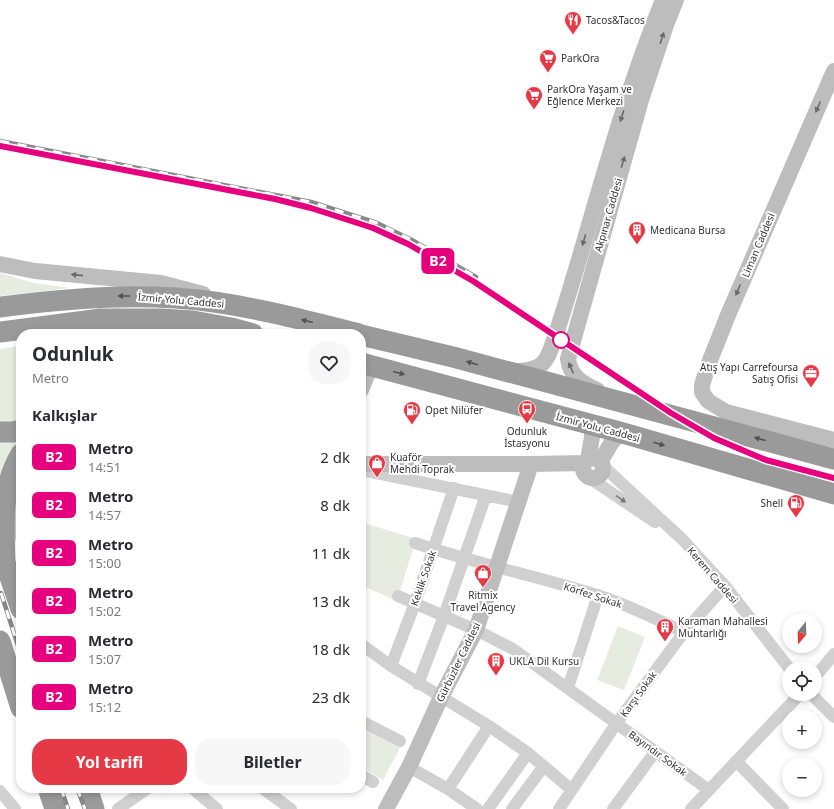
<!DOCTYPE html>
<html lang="tr">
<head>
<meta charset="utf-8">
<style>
	body { margin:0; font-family:"Noto Sans",sans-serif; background:#f7f7f7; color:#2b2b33; height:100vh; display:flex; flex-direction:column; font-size:15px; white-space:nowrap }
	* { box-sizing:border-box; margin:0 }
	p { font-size:13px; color:#7c7c81 }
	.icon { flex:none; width:22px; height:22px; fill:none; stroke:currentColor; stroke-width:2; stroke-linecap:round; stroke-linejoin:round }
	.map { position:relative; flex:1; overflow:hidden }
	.panel { position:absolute; left:16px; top:329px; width:350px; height:464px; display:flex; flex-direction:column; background:#fff; border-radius:16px; box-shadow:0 2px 6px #0003 }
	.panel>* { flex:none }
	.badge { padding:0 8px; border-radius:6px; font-size:14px; line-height:26px }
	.needle { width:26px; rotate:199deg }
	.controls { position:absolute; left:782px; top:613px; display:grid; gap:8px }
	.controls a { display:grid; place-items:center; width:40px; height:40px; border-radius:50%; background:#fff; box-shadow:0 2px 6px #0003; font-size:20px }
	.map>.badge { position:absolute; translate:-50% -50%; box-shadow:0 0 0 2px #fff }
	h2 { padding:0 16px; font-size:15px; line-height:36px }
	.round { display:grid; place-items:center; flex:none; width:42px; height:42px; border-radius:16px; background:#f7f7f7 }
	.head { display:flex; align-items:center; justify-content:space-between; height:68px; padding:0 16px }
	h1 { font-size:19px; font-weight:700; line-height:30px }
	.cta { display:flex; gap:8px; margin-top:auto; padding:8px 16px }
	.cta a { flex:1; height:46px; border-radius:16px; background:#e63946; color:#fff; font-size:16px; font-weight:700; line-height:46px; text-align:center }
	.cta a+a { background:#f7f7f7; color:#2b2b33 }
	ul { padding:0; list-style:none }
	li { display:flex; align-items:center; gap:12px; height:48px; padding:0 16px }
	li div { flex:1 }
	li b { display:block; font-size:15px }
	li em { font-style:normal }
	li .badge { min-width:44px; font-weight:700; text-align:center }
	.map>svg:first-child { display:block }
</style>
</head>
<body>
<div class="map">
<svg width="834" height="809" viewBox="0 0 834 809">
	<rect width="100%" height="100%" fill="#fff"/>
	<!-- green -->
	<path fill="#e6ecdf" d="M0,273L34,283L70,288L0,296Z
		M18,346L21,348V423L0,425V349Z
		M21,435V448L0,494V437Z
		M361,522L416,539L397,601L361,585Z
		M618,626L645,637L624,690L597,680Z
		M361,728L400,748L383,780L361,767Z"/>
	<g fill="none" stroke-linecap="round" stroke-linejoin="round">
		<!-- street -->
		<path stroke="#d0d0d0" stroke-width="12" d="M603,466L682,539L725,586L789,668
			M361,470L519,502
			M588,477L655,522
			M21,496C19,510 17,524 21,538
			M415,543C474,563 536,576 597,595C627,604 655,619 684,632
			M398,596L476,630L513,649L709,790
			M361,644L391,666L489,726L528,753L572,790
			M391,666L415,603L454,488
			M815,677L834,654
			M418,684L444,616L486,495
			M568,688L598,595
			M811,694L834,717
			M361,721L400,741
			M736,761L783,809
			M409,767L448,789L477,809
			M361,775L373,782
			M192,788L217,809
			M262,788L291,809
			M448,789L489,726
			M0,791L15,809
			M118,809L148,788
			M488,809L528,753
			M512,809L544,766
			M559,809L616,724L684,632L725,586
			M613,809L655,752
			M691,809L800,694"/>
		<!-- secondary -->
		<path stroke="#bdbdbd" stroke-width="16" d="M834,71L728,315L709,363L702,385V392L708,401L726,412L834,440
			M0,264L35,271L161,283L203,294
			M513,371C524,371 537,370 544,362C550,355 552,345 555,337C564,310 572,283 580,256C605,170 629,83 663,0
			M361,390L371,366
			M597,390C582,383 570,376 568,359L641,100L666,25L676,0
			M588,424L592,430V437L588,460
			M583 468a10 10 0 1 1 20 0a10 10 0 1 1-20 0Z
			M600,462C607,452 611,438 623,433
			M361,464H531L585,463
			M386,809L409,767L441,697L476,630L531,464"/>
		<!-- highway -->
		<path stroke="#9a9a9a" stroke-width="21" d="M0,307C71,298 142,292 214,302C263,309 311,322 359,334
			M0,332L101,319H160L193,321L231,328L253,334
			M361,335L453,357L834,459
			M361,363L623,433L834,494
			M0,432H13L21,430
			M1,551L21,609
			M5,565C4,525 0,489 21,454
			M0,641L21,708
			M48,788L55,809
			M87,788L94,809"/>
		<defs>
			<path id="rail" d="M0,141L311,202L377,223L412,240L476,277
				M1,593L21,655
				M61,788L68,809
				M77,788L85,809"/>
		</defs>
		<!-- rail casing -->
		<use href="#rail" stroke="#888" stroke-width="4.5"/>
		<!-- rail -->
		<use href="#rail" stroke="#fff" stroke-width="3" stroke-dasharray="9" stroke-linecap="butt"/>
	</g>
	<!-- one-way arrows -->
	<defs><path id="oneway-solid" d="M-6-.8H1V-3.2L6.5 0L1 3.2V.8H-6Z"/></defs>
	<g fill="#6a6a6a">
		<use href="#oneway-solid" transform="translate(662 38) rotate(-72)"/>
		<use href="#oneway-solid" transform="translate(818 107) rotate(114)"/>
		<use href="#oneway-solid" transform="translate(622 116) rotate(108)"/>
		<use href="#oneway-solid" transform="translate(623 162) rotate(-74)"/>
		<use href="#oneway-solid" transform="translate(584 240) rotate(106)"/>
		<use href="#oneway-solid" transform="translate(77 275) rotate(-174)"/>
		<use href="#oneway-solid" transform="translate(738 290) rotate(113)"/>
		<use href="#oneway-solid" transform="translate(571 368) rotate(-113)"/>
	</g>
	<g fill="#525252">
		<use href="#oneway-solid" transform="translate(124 296) rotate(-180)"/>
		<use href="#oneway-solid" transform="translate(307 321) rotate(-166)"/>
		<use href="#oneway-solid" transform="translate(472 363) rotate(-164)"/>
		<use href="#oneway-solid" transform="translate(399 373) rotate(15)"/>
		<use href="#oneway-solid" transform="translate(760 439) rotate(-165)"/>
		<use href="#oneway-solid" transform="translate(659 444) rotate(16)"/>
	</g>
	<use fill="#7a7a7a" href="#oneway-solid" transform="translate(621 499) rotate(34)"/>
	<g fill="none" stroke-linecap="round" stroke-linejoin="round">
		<defs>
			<path id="line" d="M0,146L275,199L311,208L373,228L408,244L473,281L671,413L714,438L766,460L834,478"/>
		</defs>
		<!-- line casing -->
		<use href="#line" stroke="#fff" stroke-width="9"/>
		<!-- line -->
		<use href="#line" stroke="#e6007e" stroke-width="6"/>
	</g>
	<!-- icons -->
	<defs>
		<symbol id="restaurant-pin" viewBox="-11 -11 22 30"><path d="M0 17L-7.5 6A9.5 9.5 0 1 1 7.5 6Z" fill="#e63946" stroke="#fff"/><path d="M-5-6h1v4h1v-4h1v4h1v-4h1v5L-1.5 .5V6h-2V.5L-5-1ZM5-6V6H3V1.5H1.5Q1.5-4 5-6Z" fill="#fff"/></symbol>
		<symbol id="supermarket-pin" viewBox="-11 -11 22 30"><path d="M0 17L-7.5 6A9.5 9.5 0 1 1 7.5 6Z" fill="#e63946" stroke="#fff"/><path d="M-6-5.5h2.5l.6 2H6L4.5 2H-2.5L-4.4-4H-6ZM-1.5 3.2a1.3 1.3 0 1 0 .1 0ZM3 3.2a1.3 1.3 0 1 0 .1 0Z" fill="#fff"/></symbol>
		<symbol id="building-pin" viewBox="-11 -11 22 30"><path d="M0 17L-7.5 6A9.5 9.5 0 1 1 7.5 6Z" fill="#e63946" stroke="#fff"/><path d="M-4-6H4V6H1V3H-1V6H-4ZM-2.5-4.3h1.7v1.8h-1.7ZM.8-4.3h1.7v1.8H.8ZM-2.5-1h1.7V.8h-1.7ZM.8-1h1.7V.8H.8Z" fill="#fff"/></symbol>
		<symbol id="office-pin" viewBox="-11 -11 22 30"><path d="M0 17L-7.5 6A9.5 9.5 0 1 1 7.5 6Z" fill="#e63946" stroke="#fff"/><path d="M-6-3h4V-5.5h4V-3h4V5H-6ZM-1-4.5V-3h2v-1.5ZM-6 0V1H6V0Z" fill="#fff"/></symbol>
		<symbol id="bus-pin" viewBox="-11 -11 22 30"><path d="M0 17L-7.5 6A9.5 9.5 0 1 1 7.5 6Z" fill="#e63946" stroke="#fff"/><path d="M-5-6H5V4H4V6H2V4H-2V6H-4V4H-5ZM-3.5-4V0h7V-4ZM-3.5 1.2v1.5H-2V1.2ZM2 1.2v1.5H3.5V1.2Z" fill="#fff"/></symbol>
		<symbol id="fuel-pin" viewBox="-11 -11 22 30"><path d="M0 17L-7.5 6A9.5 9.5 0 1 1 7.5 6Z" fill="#e63946" stroke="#fff"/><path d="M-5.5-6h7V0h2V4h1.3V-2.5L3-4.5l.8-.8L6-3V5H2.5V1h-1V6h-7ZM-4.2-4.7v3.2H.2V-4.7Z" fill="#fff"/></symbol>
		<symbol id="shop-pin" viewBox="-11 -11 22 30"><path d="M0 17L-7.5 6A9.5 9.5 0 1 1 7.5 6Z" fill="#e63946" stroke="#fff"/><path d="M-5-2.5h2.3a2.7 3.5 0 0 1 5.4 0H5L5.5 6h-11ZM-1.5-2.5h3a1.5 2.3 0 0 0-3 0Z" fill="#fff"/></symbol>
	</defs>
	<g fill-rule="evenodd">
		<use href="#restaurant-pin" x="563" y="10" width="20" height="27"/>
		<use href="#supermarket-pin" x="538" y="48" width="20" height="27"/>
		<use href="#supermarket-pin" x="524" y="85" width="20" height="27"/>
		<use href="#building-pin" x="627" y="220" width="20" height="27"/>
		<use href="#office-pin" x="801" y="363" width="20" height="27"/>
		<use href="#bus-pin" x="517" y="399" width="20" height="27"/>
		<use href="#fuel-pin" x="402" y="400" width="20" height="27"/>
		<use href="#shop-pin" x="367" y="453" width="20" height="27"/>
		<use href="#fuel-pin" x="786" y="493" width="20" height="27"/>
		<use href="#shop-pin" x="473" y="563" width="20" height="27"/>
		<use href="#building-pin" x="655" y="617" width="20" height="27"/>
		<use href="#building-pin" x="486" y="651" width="20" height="27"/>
	</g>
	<!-- markers -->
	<circle fill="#fff" stroke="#e6007e" stroke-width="2" cx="561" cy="340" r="8"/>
	<g text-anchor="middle" stroke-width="4" stroke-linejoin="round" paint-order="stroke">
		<!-- poi labels -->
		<g font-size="10" fill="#333" stroke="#fff" text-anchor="start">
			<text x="586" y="24">Tacos&amp;Tacos</text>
			<text x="561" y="62">ParkOra</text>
			<text x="547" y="93">ParkOra Yaşam ve<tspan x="547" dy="12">Eğlence Merkezi</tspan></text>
			<text x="650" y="234">Medicana Bursa</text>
			<text x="798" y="371" text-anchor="end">Atış Yapı Carrefoursa<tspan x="798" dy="12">Satış Ofisi</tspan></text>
			<text x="425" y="414">Opet Nilüfer</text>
			<text x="527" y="435" text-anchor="middle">Odunluk<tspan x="527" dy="12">İstasyonu</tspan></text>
			<text x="390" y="461">Kuaför<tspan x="390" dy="12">Mehdi Toprak</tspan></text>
			<text x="783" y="507" text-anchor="end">Shell</text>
			<text x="483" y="599" text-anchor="middle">Ritmix<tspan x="483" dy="12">Travel Agency</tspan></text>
			<text x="678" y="625">Karaman Mahallesi<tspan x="678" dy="12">Muhtarlığı</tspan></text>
			<text x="509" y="665">UKLA Dil Kursu</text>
		</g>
		<!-- street labels -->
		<g font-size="10" fill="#333" stroke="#fff">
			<text transform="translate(608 215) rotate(-74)" y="4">Akpınar Caddesi</text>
			<text transform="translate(758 245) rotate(-67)" y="4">Liman Caddesi</text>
			<text transform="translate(181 300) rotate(5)" y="4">İzmir Yolu Caddesi</text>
			<text transform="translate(598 427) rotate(15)" y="4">İzmir Yolu Caddesi</text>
			<text transform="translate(713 575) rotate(49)" y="4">Kerem Caddesi</text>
			<text transform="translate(423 578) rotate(-71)" y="4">Keklik Sokak</text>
			<text transform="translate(593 595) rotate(18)" y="4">Körfez Sokak</text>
			<text transform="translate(458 662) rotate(-64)" y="4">Gürbüzler Caddesi</text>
			<text transform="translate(638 694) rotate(-54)" y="4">Karşı Sokak</text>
			<text transform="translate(658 753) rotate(36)" y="4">Bayındır Sokak</text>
		</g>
	</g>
</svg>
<div class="controls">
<a><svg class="needle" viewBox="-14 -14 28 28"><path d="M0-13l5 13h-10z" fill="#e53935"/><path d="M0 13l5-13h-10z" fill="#7c7c81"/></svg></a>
<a><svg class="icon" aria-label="locate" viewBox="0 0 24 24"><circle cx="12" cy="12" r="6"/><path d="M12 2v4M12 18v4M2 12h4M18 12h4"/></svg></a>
<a>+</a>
<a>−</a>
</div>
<b class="badge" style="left:438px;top:261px;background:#e6007e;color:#fff">B2</b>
<section class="panel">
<div class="head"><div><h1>Odunluk</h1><p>Metro</p></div><a class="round"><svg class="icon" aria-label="heart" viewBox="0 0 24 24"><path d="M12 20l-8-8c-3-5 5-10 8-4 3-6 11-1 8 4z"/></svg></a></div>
<h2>Kalkışlar</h2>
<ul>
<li><span class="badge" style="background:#e6007e;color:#fff">B2</span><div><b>Metro</b><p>14:51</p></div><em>2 dk</em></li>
<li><span class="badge" style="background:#e6007e;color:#fff">B2</span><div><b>Metro</b><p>14:57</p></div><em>8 dk</em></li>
<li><span class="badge" style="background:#e6007e;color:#fff">B2</span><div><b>Metro</b><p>15:00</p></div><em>11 dk</em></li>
<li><span class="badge" style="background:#e6007e;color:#fff">B2</span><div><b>Metro</b><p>15:02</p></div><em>13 dk</em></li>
<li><span class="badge" style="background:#e6007e;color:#fff">B2</span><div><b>Metro</b><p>15:07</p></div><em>18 dk</em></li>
<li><span class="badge" style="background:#e6007e;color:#fff">B2</span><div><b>Metro</b><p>15:12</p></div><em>23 dk</em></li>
</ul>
<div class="cta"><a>Yol tarifi</a><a>Biletler</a></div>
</section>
</div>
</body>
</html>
